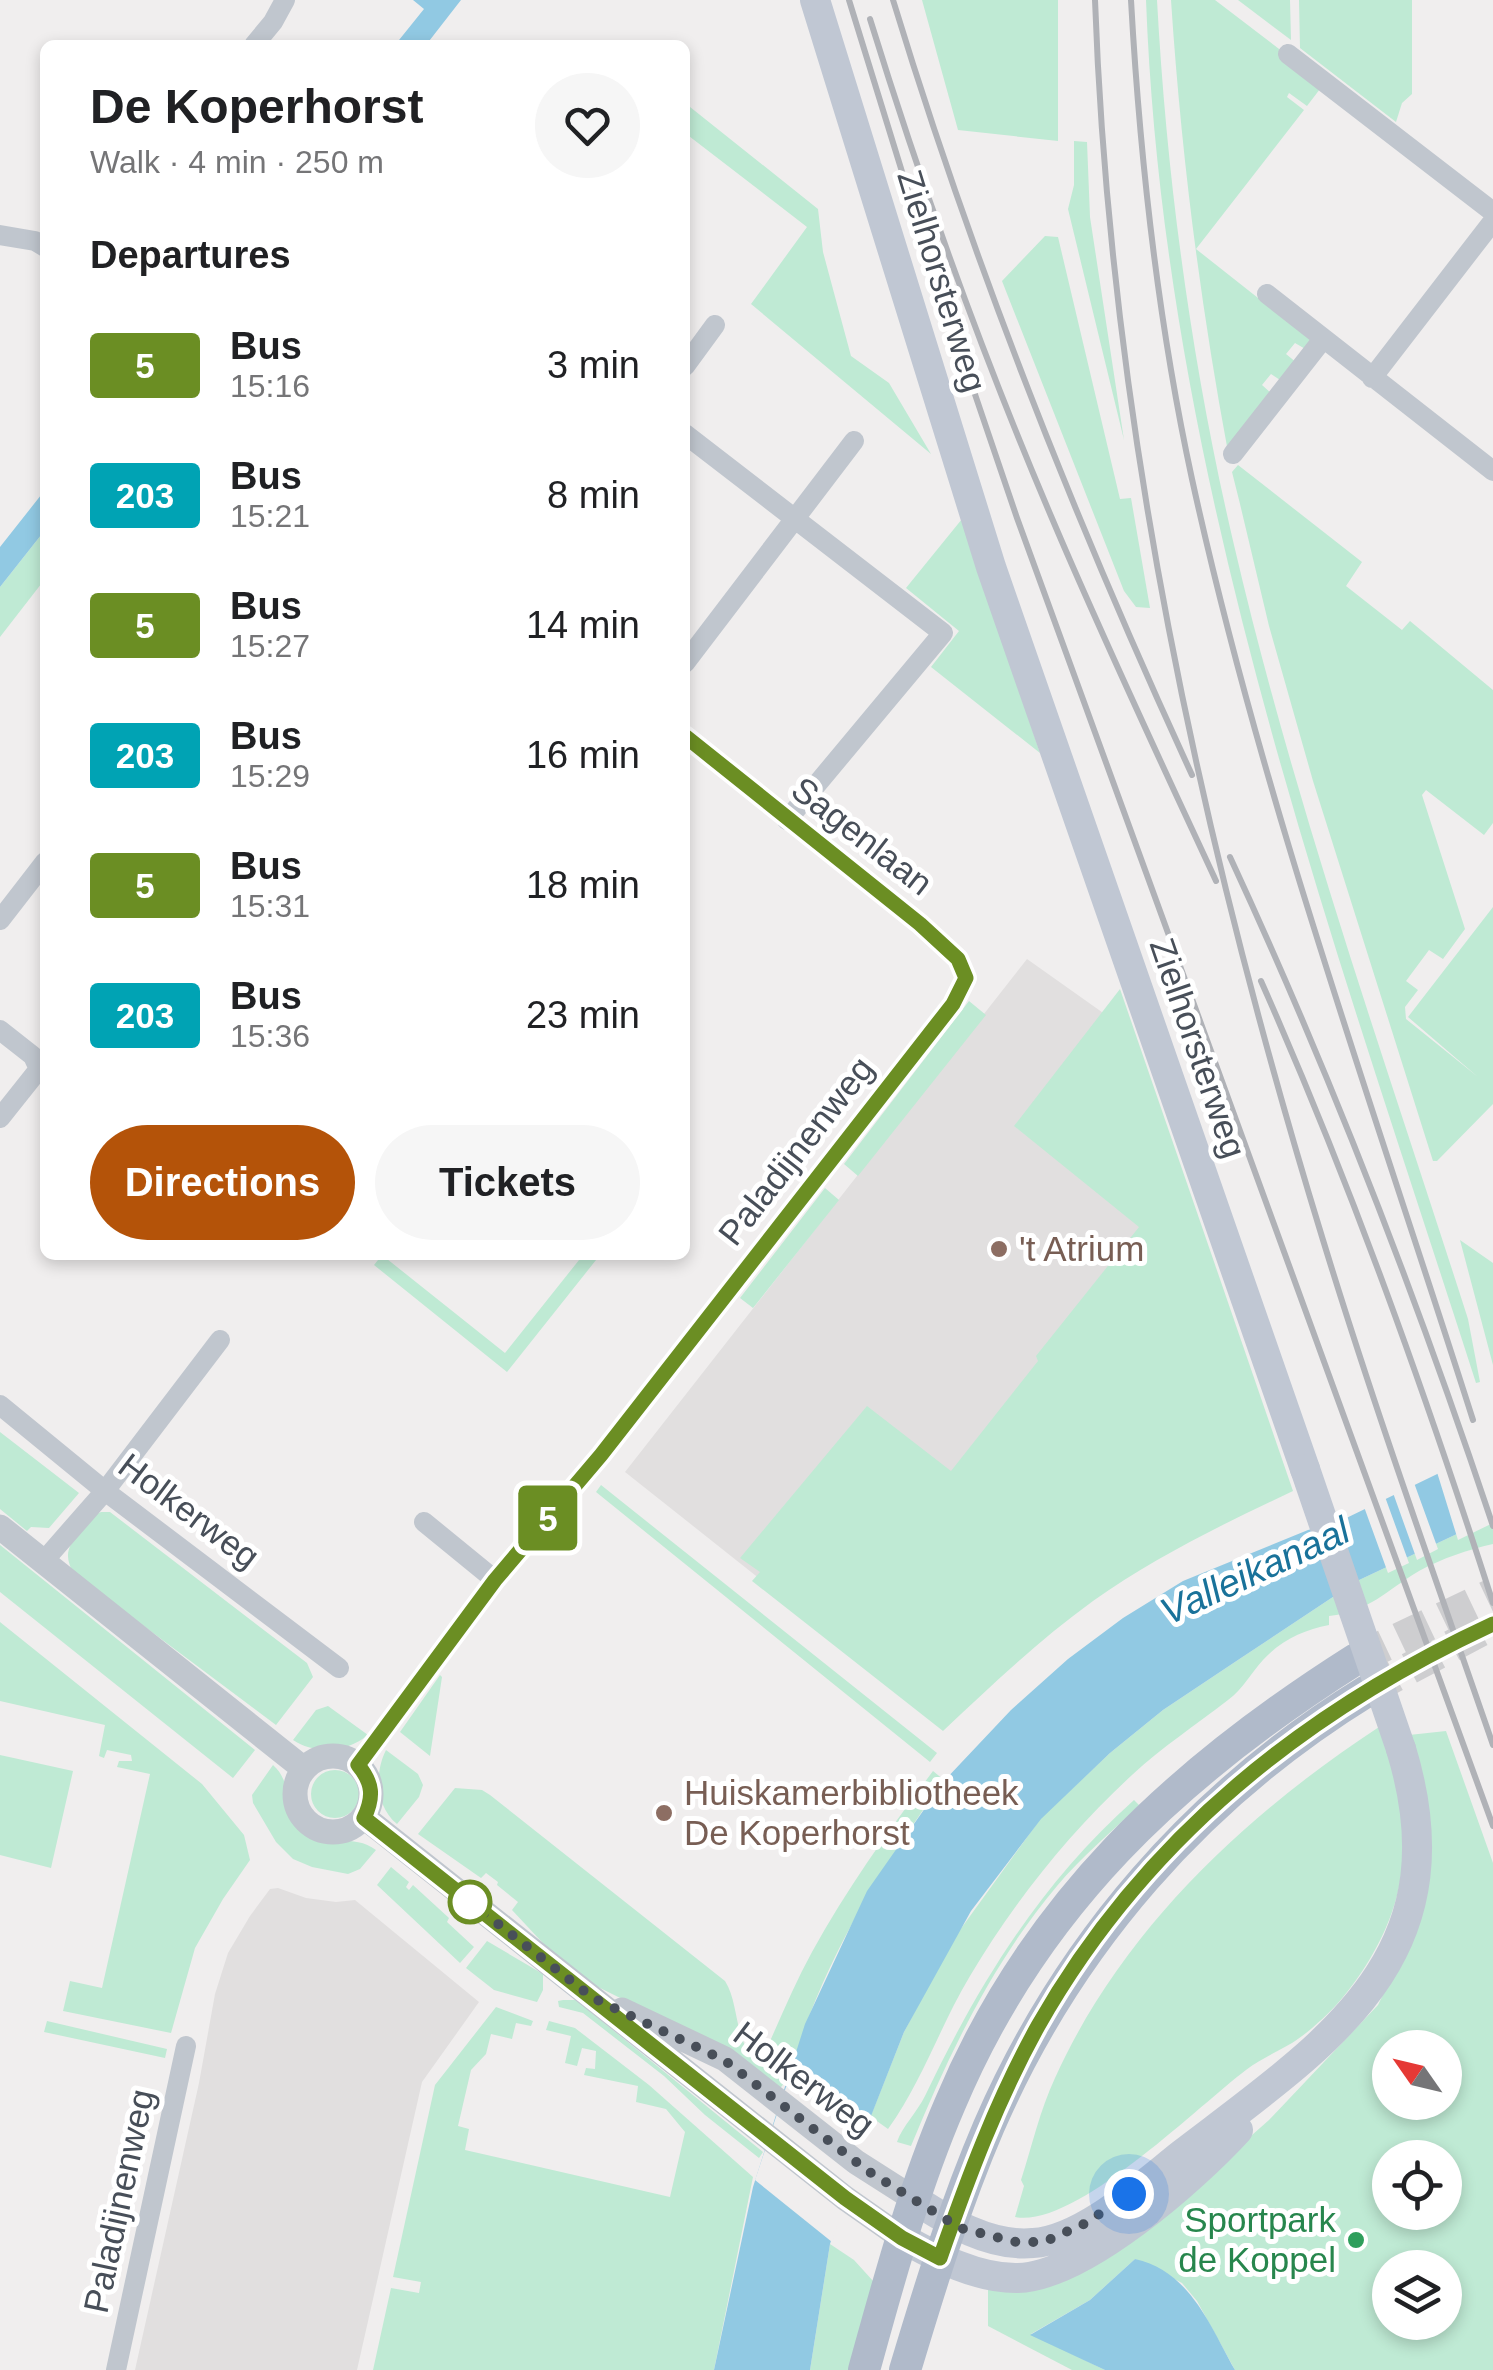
<!DOCTYPE html>
<html lang="en">
<head>
<meta charset="utf-8">
<style>
	body { margin:0; font-family:Helvetica,sans-serif; background:#f6f6f6; color:#202124; height:100vh; display:flex; flex-direction:column; font-size:38px; white-space:nowrap }
	* { box-sizing:border-box; margin:0 }
	p { font-size:32px; color:#757577 }
	.icon { flex:none; width:55px; height:55px; fill:none; stroke:currentColor; stroke-width:2; stroke-linecap:round; stroke-linejoin:round }
	.map { position:relative; flex:1; overflow:hidden }
	.drawer { position:absolute; left:40px; top:40px; width:650px; height:1220px; display:flex; flex-direction:column; background:#fff; border-radius:15px; box-shadow:0 5px 15px #0003 }
	.drawer>* { flex:none }
	.badge { padding:0 20px; border-radius:8px; font-size:35px; line-height:65px }
	.needle { width:65px; rotate:304deg }
	.buttons { position:absolute; left:1372px; top:2030px; display:grid; gap:20px }
	.buttons a { display:grid; place-items:center; width:90px; height:90px; border-radius:50%; background:#fff; box-shadow:0 5px 15px #0003; font-size:50px }
	.you { position:absolute; width:50px; height:50px; margin:-25px; border:8px solid #fff; border-radius:50%; background:#1a73e8; box-shadow:0 0 0 15px #1a73e833 }
	.map>.badge { position:absolute; translate:-50% -50%; box-shadow:0 0 0 5px #fff }
	h2 { padding:0 50px; font-size:38px; line-height:90px }
	.round { display:grid; place-items:center; flex:none; width:105px; height:105px; border-radius:52px; background:#f6f6f6 }
	.overview { display:flex; align-items:center; justify-content:space-between; height:170px; padding:0 50px }
	h1 { font-size:48px; font-weight:600; line-height:75px }
	.cta { display:flex; gap:20px; margin-top:auto; padding:20px 50px }
	.cta a { flex:1; height:115px; border-radius:60px; background:#b45309; color:#fff; font-size:40px; font-weight:600; line-height:115px; text-align:center }
	.cta a+a { background:#f6f6f6; color:#202124 }
	ul { padding:0; list-style:none }
	li { display:flex; align-items:center; gap:30px; height:130px; padding:0 50px }
	li div { flex:1 }
	li b { display:block; font-size:38px }
	li em { font-style:normal }
	li .badge { min-width:110px; font-weight:700; text-align:center }
	.map>svg:first-child { display:block }
</style>
</head>
<body>
<div class="map">
<svg width="1493" height="2370" viewBox="0 0 1493 2370">
	<rect width="100%" height="100%" fill="#f0eeee"/>
	<!-- education -->
	<path fill="#e1dfdf" d="M1027,959L1123,1027L1282,1489L1089,1594L943,1724L625,1472Z
		M278,1888L306,1898L336,1902L355,1900L479,2002L422,2082L357,2370H135L199,2083L215,1994L228,1953L250,1916L270,1889Z"/>
	<!-- green -->
	<path fill="#bfead4" fill-rule="evenodd" d="M922,0H1058V141L958,130Z
		M1146,0H1157C1167,183 1192,366 1234,545C1295,807 1386,1063 1468,1319L1480,1382L1476,1383C1331,931 1164,480 1146,0Z
		M1171,0H1215L1283,52L1320,89L1307,106L1289,93L1287,97L1304,110L1196,249L1314,342L1307,350L1295,343L1286,354L1297,363L1283,382L1271,374L1262,385L1273,395L1228,452C1200,302 1181,152 1171,0Z
		M1238,0H1290L1291,40Z
		M1299,0H1412V94L1402,103L1396,122L1300,48Z
		M685,103L818,209L823,252L851,356L889,383L931,454L751,304L807,227L685,133Z
		M1074,141L1087,142L1090,217L1124,440L1068,209L1074,185Z
		M1045,236L1058,237L1120,499L1131,498L1150,608L1136,607L1124,591L1002,281Z
		M1238,465L1362,562L1346,586L1402,630L1410,621L1493,690V823L1484,835L1426,790L1422,795L1465,929L1443,959L1429,950L1406,981L1418,990L1405,1007L1406,1019L1478,1077L1408,1017L1493,907V1104L1437,1161H1433L1313,781L1269,626L1240,504L1232,472Z
		M962,519L1040,753L931,667L959,631L906,588Z
		M45,530V579L0,637V587Z
		M1120,989L1293,1491C1225,1523 1155,1557 1093,1601C1039,1640 991,1686 943,1731L752,1581L760,1572L740,1558L867,1406L951,1471L1038,1361L1036,1356L1139,1227L1014,1126Z
		M969,1001L986,1015L858,1176L844,1164Z
		M825,1188L839,1200L753,1308L740,1298Z
		M1460,1240L1493,1263V1365Z
		M382,1255L505,1353L583,1255H600L507,1372L374,1265Z
		M0,1432L79,1493L49,1528L31,1527L27,1531L0,1509Z
		M601,1485L937,1753L930,1762L596,1492Z
		M101,1512H110L307,1663L313,1677L276,1725L73,1573C70,1566 66,1558 69,1549C73,1536 89,1517 101,1512Z
		M1493,1517V1544C1467,1550 1443,1558 1419,1571C1385,1591 1371,1611 1329,1616V1625C1304,1630 1281,1640 1263,1660C1251,1673 1243,1689 1228,1700C1196,1725 1162,1747 1132,1775C1069,1833 1014,1902 970,1976C941,2024 922,2082 888,2129L874,2119L866,2128L904,2032L952,1941L1041,1818L1110,1753L1163,1710L1244,1656L1357,1581Z
		M0,1545L255,1750L233,1778L0,1592Z
		M0,1622L202,1784L244,1835L250,1860L223,1899L195,1948L171,2033L63,2011L70,1981L102,1988L150,1774L117,1767L119,1761H132L131,1755L107,1750L104,1758L99,1756L105,1725L0,1701Z
		M440,1675L442,1677L430,1756L400,1732Z
		M328,1706L368,1735C348,1752 315,1755 293,1740L316,1710Z
		M1379,1727C1400,1787 1414,1850 1392,1912C1381,1944 1360,1978 1338,2003C1325,2017 1308,2033 1292,2043C1277,2052 1260,2059 1246,2070C1198,2106 1075,2229 1015,2217L1024,2186L1021,2180C1032,2146 1040,2110 1055,2078C1122,1930 1245,1815 1379,1727Z
		M1446,1731L1493,1863V2370H1235L1197,2301L1182,2283L1135,2259L1090,2300L1031,2334L1105,2370H1072L988,2326V2289L1191,2189L1269,2120L1378,2005L1405,1950L1425,1899L1430,1865V1818L1409,1735ZM1390,2048H1445V2102H1390ZM1390,2158H1445V2212H1390ZM1390,2268H1445V2322H1390Z
		M386,1750L418,1774L423,1785L419,1797L397,1824C376,1807 374,1774 386,1750Z
		M0,1755L73,1771L51,1868L0,1855Z
		M273,1765C293,1782 284,1811 303,1828C325,1848 354,1833 376,1850L360,1869L348,1874L312,1867L293,1859L276,1842L253,1803L252,1795Z
		M311 1794a24 24 0 1 1 48 0a24 24 0 1 1-48 0Z
		M933,1771L944,1780C881,1869 821,1963 792,2069L766,2050C781,2017 795,1983 812,1952C847,1888 890,1829 933,1771Z
		M455,1788L482,1790L490,1795L725,1981C739,2003 734,2037 753,2057C762,2066 774,2074 785,2082L778,2091L729,2052L594,1985L554,1955L512,1910L518,1902L497,1885L498,1882L486,1873L481,1878L418,1834Z
		M1134,1800L1139,1805C1112,1832 1081,1857 1057,1886C992,1963 949,2054 911,2146L897,2142C902,2127 917,2112 925,2096C979,1983 1040,1884 1134,1800Z
		M391,1867L409,1882L406,1887L409,1890L413,1885L449,1918L447,1922L474,1947L460,1963L377,1885Z
		M487,1941L543,1974V1990L537,2002L494,1990L466,1968Z
		M563,2000H576L763,2152L759,2158L705,2115L664,2076L583,2013L559,2007L558,2001Z
		M496,2007L533,2021L531,2026L516,2023L512,2039L491,2034L486,2054L471,2070L458,2126L469,2129L465,2150L670,2197L685,2132L666,2109L636,2102L638,2086L584,2075L586,2068L595,2069L596,2051L582,2048L577,2066L565,2063L571,2036L546,2030L549,2021L575,2028L649,2085L753,2177L714,2370H373L391,2288L419,2293L421,2282L393,2277L435,2085Z
		M47,2021L167,2049L165,2058L44,2032Z
		M830,2244L854,2260L874,2282L851,2370H810Z"/>
	<!-- water -->
	<path fill="#91c9e3" d="M413,0H461L426,45H395L424,9Z
		M45,490V530L0,587V547Z
		M1493,1447V1517L1357,1581L1244,1656L1163,1710L1110,1753L1041,1819L971,1911L904,2032L862,2139L830,2244L810,2370H714L753,2187L805,2024L867,1891L944,1781L1011,1710L1068,1659L1123,1618L1183,1581L1308,1530L1336,1523Z
		M1135,2259C1190,2271 1210,2326 1235,2370H1105L1030,2335L1090,2300Z"/>
	<!-- pier -->
	<path fill="#f0eeee" d="M1493,1442V1523L1458,1540L1436,1469Z
		M1413,1480L1438,1549L1417,1560L1392,1490Z
		M1384,1494L1409,1563L1388,1573L1363,1504Z
		M792,2069L866,2129L832,2242L755,2180Z"/>
	<g fill="none" stroke-linecap="round" stroke-linejoin="round">
		<!-- primary-tunnel -->
		<path stroke="#ceced0" stroke-width="32" stroke-dasharray="32 16" stroke-linecap="butt" d="M1356,1659L1493,1594
			M1367,1691L1493,1624"/>
		<!-- minor -->
		<path stroke="#c0c6ce" stroke-width="20" d="M254,45L273,22L285,0
			M1288,54L1493,212
			M0,235L35,241L45,247
			M1267,294L1493,471
			M685,366L715,325
			M1372,378L1493,221
			M685,434L943,633L787,820
			M1233,454L1323,339
			M685,663L854,441
			M0,920L45,862
			M0,1030L33,1056L39,1069L0,1118
			M0,1405L105,1491L339,1668
			M424,1522L495,1580
			M42,1563L105,1491L220,1340
			M359,1765L495,1580L592,1466L953,1003L966,978L958,959L920,924L685,736
			M116,2370L186,2046"/>
		<!-- tertiary -->
		<path stroke="#c0c6ce" stroke-width="25" d="M0,1527L304,1769
			M295 1794a38 38 0 1 1 76 0a38 38 0 1 1-76 0Z
			M364,1817L845,2198L902,2238
			M622,2010L725,2059L856,2162L914,2199"/>
		<!-- secondary -->
		<path stroke="#c0c7d3" stroke-width="30" d="M815,0L991,567L1305,1469
			M914,2199C949,2222 990,2247 1033,2243C1083,2240 1144,2184 1182,2154C1327,2043 1465,1958 1401,1749
			M902,2238C936,2257 978,2279 1018,2278C1084,2276 1194,2178 1238,2130"/>
		<!-- primary -->
		<path stroke="#b0baca" stroke-width="32" d="M864,2370C889,2280 913,2190 950,2104C1034,1904 1176,1773 1356,1659
			M905,2370C930,2287 955,2205 989,2126C1068,1944 1198,1795 1367,1691"/>
		<!-- rail -->
		<path stroke="#b0b2b7" stroke-width="6" d="M849,0L928,256L1017,518L1493,1826
			M893,0C974,266 1076,523 1192,775
			M1095,0C1110,420 1200,839 1323,1240C1375,1410 1435,1577 1493,1745
			M1131,0C1140,161 1158,322 1192,479C1262,799 1374,1109 1473,1420
			M870,19C922,187 982,354 1051,516C1103,639 1160,760 1216,881
			M1230,857C1331,1075 1417,1298 1493,1526
			M1261,981C1351,1184 1425,1392 1493,1603"/>
		<!-- secondary-bridge -->
		<path stroke="#c0c7d3" stroke-width="30" d="M1305,1469L1401,1749"/>
	</g>
	<g fill="none" stroke-linecap="round" stroke-linejoin="round">
		<defs>
			<path id="line" d="M685,736L920,924L958,959L966,978L953,1004L601,1455L495,1580L358,1765C373,1783 374,1797 364,1818L845,2198L902,2238L940,2258C968,2178 997,2100 1038,2026C1142,1842 1303,1712 1493,1624"/>
		</defs>
		<!-- line casing -->
		<use href="#line" stroke="#fff" stroke-width="22"/>
		<!-- line -->
		<use href="#line" stroke="#6b8e23" stroke-width="15"/>
		<!-- walk -->
		<path stroke="#484f59" stroke-width="10" stroke-dasharray="0 18" d="M470,1902L593,1998L724,2060L868,2171L960,2228L1016,2242H1044L1086,2223L1129,2194"/>
	</g>
	<!-- markers -->
	<g fill="#8d6e63" stroke="#fff" stroke-width="4">
		<circle cx="999" cy="1249" r="10"/>
		<circle cx="664" cy="1813" r="10"/>
	</g>
	<circle fill="#fff" stroke="#6b8e23" stroke-width="5" cx="470" cy="1902" r="20"/>
	<circle fill="#2e9e5b" stroke="#fff" stroke-width="4" cx="1356" cy="2240" r="10"/>
	<g text-anchor="middle" stroke-width="10" stroke-linejoin="round" paint-order="stroke">
		<!-- street labels -->
		<g font-size="35" fill="#484f59" stroke="#fff">
			<text transform="translate(942 281) rotate(73)" y="12">Zielhorsterweg</text>
			<text transform="translate(862 836) rotate(38)" y="12">Sagenlaan</text>
			<text transform="translate(1198 1048) rotate(71)" y="12">Zielhorsterweg</text>
			<text transform="translate(796 1151) rotate(-52)" y="12">Paladijnenweg</text>
			<text transform="translate(189 1511) rotate(37)" y="12">Holkerweg</text>
			<text transform="translate(804 2079) rotate(37)" y="12">Holkerweg</text>
			<text transform="translate(119 2201) rotate(-78)" y="12">Paladijnenweg</text>
		</g>
		<!-- education labels -->
		<g font-size="35" fill="#785e54" stroke="#fff" text-anchor="start">
			<text x="1019" y="1261">'t Atrium</text>
			<text x="684" y="1805">Huiskamerbibliotheek<tspan x="684" dy="40">De Koperhorst</tspan></text>
		</g>
		<!-- leisure labels -->
		<g font-size="35" fill="#27864d" stroke="#fff" text-anchor="end">
			<text x="1336" y="2232">Sportpark<tspan x="1336" dy="40">de Koppel</tspan></text>
		</g>
		<!-- water labels -->
		<g font-size="38" font-style="italic" fill="#19729a" stroke="#fff">
			<text transform="translate(1255 1571) rotate(-25)" y="13">Valleikanaal</text>
		</g>
	</g>
</svg>
<div class="buttons">
<a><svg class="needle" viewBox="-14 -14 28 28"><path d="M0-13l5 13h-10z" fill="#e53935"/><path d="M0 13l5-13h-10z" fill="#757577"/></svg></a>
<a><svg class="icon" aria-label="locate" viewBox="0 0 24 24"><circle cx="12" cy="12" r="6"/><path d="M12 2v4M12 18v4M2 12h4M18 12h4"/></svg></a>
<a><svg class="icon" aria-label="layers" viewBox="0 0 24 24"><path d="M12 4l9 5-9 5-9-5zM3 14l9 5 9-5"/></svg></a>
</div>
<div class="you" style="left:1129px;top:2194px"></div>
<b class="badge" style="left:548px;top:1518px;background:#6b8e23;color:#fff">5</b>
<section class="drawer">
<div class="overview"><div><h1>De Koperhorst</h1><p>Walk · 4 min · 250 m</p></div><a class="round"><svg class="icon" aria-label="heart" viewBox="0 0 24 24"><path d="M12 20l-8-8c-3-5 5-10 8-4 3-6 11-1 8 4z"/></svg></a></div>
<h2>Departures</h2>
<ul>
<li><span class="badge" style="background:#6b8e23;color:#fff">5</span><div><b>Bus</b><p>15:16</p></div><em>3 min</em></li>
<li><span class="badge" style="background:#00a3b4;color:#fff">203</span><div><b>Bus</b><p>15:21</p></div><em>8 min</em></li>
<li><span class="badge" style="background:#6b8e23;color:#fff">5</span><div><b>Bus</b><p>15:27</p></div><em>14 min</em></li>
<li><span class="badge" style="background:#00a3b4;color:#fff">203</span><div><b>Bus</b><p>15:29</p></div><em>16 min</em></li>
<li><span class="badge" style="background:#6b8e23;color:#fff">5</span><div><b>Bus</b><p>15:31</p></div><em>18 min</em></li>
<li><span class="badge" style="background:#00a3b4;color:#fff">203</span><div><b>Bus</b><p>15:36</p></div><em>23 min</em></li>
</ul>
<div class="cta"><a>Directions</a><a>Tickets</a></div>
</section>
</div>
</body>
</html>
